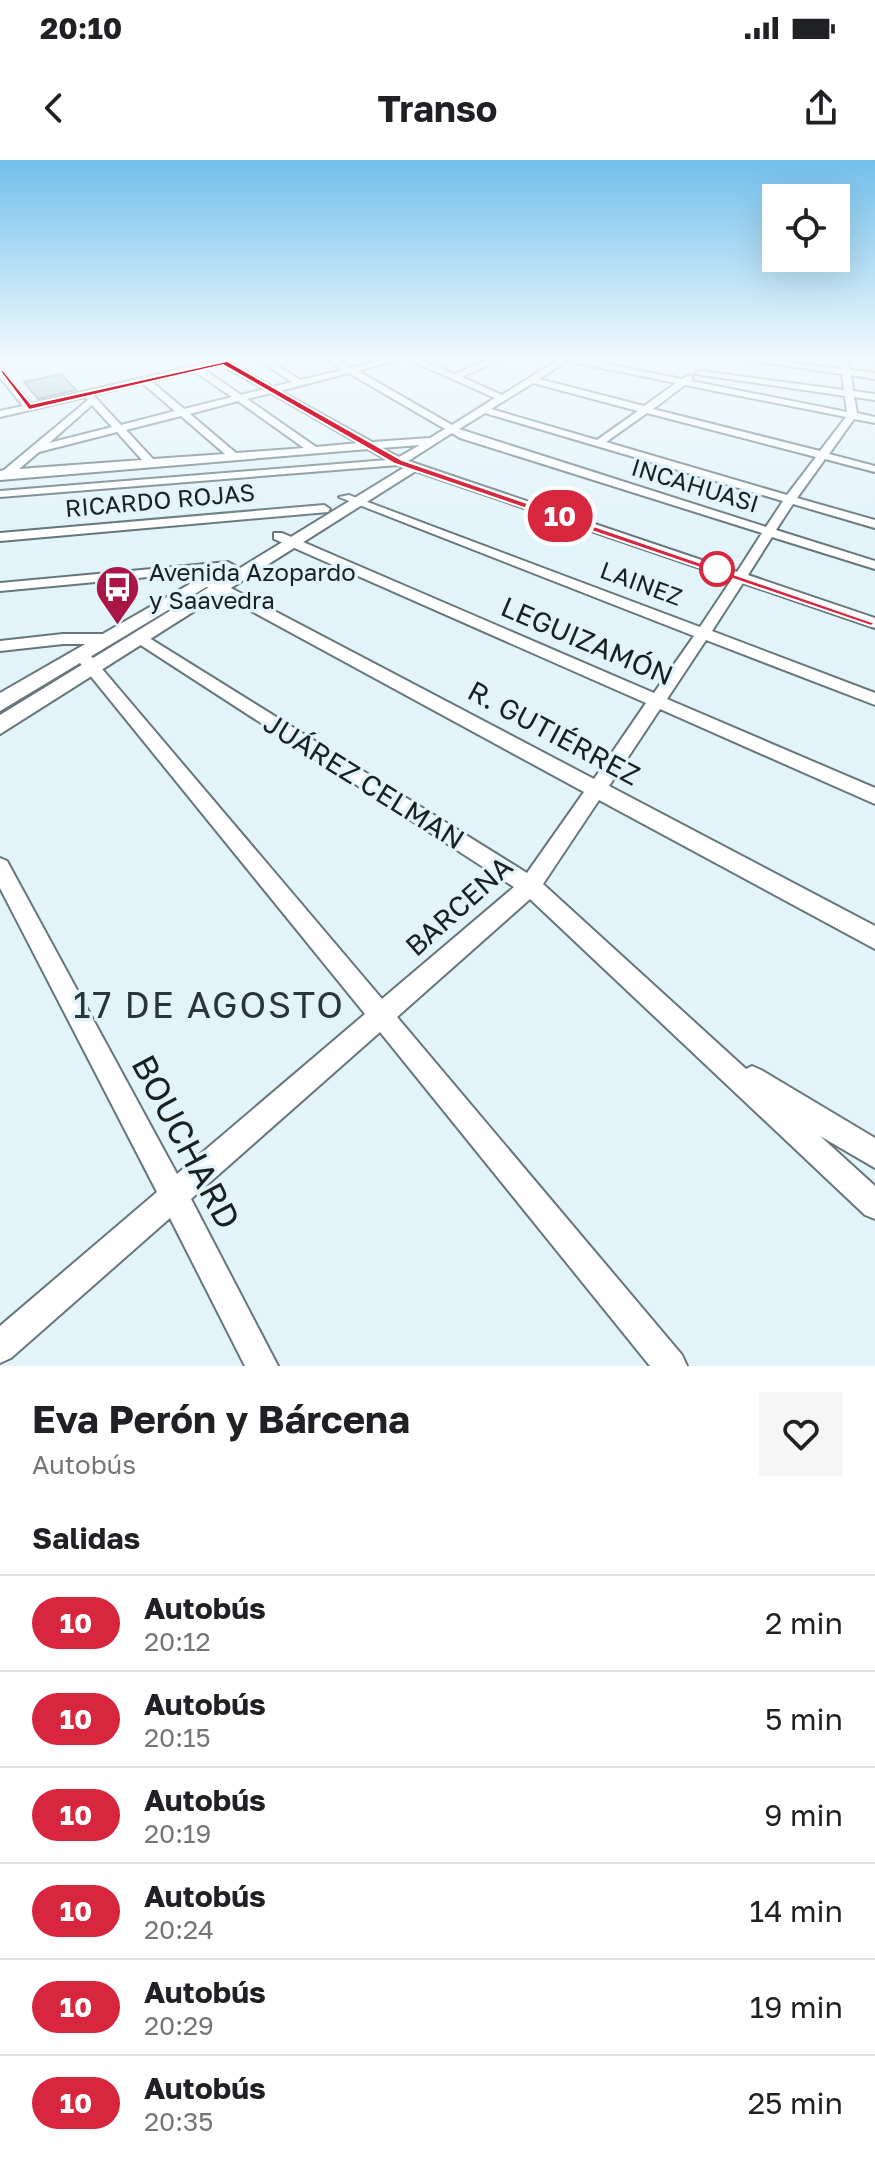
<!DOCTYPE html>
<html lang="es">
<head>
<meta charset="utf-8">
<style>
	body { margin:0; font-family:"Golos Text",sans-serif; background:#f6f6f6; color:#202124; height:100vh; display:flex; flex-direction:column; font-size:30px; white-space:nowrap }
	* { box-sizing:border-box; margin:0 }
	p { font-size:26px; color:#757577 }
	.icon { flex:none; width:44px; height:44px; fill:none; stroke:currentColor; stroke-width:2; stroke-linecap:round; stroke-linejoin:round }
	.map { position:relative; height:1206px; overflow:hidden }
	.sheet { display:flex; flex-direction:column; background:#fff; flex:1 }
	.sheet>* { flex:none }
	.badge { padding:0 16px; border-radius:26px; font-size:28px; line-height:52px }
	.buttons { position:absolute; left:762px; top:24px; display:grid; gap:16px }
	.buttons a { display:grid; place-items:center; width:88px; height:88px; border-radius:0px; background:#fff; box-shadow:0 8px 32px #0002; font-size:40px }
	.map>.badge { position:absolute; translate:-50% -50%; box-shadow:0 0 0 4px #fff }
	h2 { padding:0 32px; font-size:30px; line-height:72px }
	.round { display:grid; place-items:center; flex:none; width:84px; height:84px; border-radius:0px; background:#f6f6f6 }
	.summary { display:flex; align-items:center; justify-content:space-between; height:136px; padding:0 32px }
	h1 { font-size:38px; font-weight:700; line-height:60px }
	ul { padding:0; list-style:none }
	li { display:flex; align-items:center; gap:24px; height:96px; padding:0 32px; border-top:2px solid #e0e0e0 }
	li div { flex:1 }
	li b { display:block; font-size:30px }
	li em { font-style:normal }
	li .badge { min-width:88px; font-weight:700; text-align:center }
	.status { display:flex; justify-content:space-between; align-items:center; height:56px; padding:0 40px; background:#fff; direction:ltr }
	.status svg { height:22px; fill:currentColor }
	header { display:flex; justify-content:space-between; align-items:center; height:104px; padding:0 32px; background:#fff; font-size:36px; font-weight:700 }
	.map>svg:first-child { display:block }
</style>
</head>
<body>
<div class="status"><b>20:10</b><svg viewBox="0 0 49 12"><path d="M0 12V9h3v3zM5 12V6h3v6zM10 12V3h3v9zM15 12V0h3v12zM26 1h20v11H26zM47 4h2v5h-2z"/></svg></div>
<header><svg class="icon" aria-label="back" viewBox="0 0 24 24"><path d="M15 5l-7 7 7 7"/></svg>Transo<svg class="icon" aria-label="share" viewBox="0 0 24 24"><path d="M12 15V3M7 8l5-5 5 5M5 13v7h14v-7"/></svg></header>
<div class="map">
<svg width="875" height="1206" viewBox="0 0 875 1206">
	<rect width="100%" height="100%" fill="#e2f4fa"/>
	<!-- building -->
	<path fill="#abbbc1" stroke="#6a797f" stroke-width="2" d="M61,214L76,230L38,239L24,222Z"/>
	<g fill="none" stroke-linecap="round" stroke-linejoin="round">
		<defs>
			<path id="minor" d="M219,200H235L230,203L273,227L292,222L259,200H269L300,220L343,210L328,200H338L351,208L381,200H396L358,211L452,265L495,238L410,200H422L454,214L488,200H500L462,217L502,235L558,200H586L682,219L689,215L693,218L691,221L847,252L845,236L695,214L699,211L844,230L842,214L746,200H771L841,209L840,200H848L850,210L875,213V219L851,215L853,231L875,234V240L854,237L857,253L875,257V263L854,259L829,294L875,306V312L825,299L797,338L875,360V368L793,344L776,370L875,401V409L772,377L748,415L875,458V468L743,423L712,471L875,533V545L706,480L667,539L875,628V644L660,549L609,626L875,766V789L599,640L543,724L746,909L752,906L761,910L875,978V1008L820,976L875,1026V1059L865,1055L530,739L397,857L682,1195L687,1206H650L380,872L191,1039L278,1206H245L170,1058L11,1198L0,1203V1166L157,1032L0,728V698L7,701L177,1014L365,854L76,498L73,494L76,490H86L382,839L514,727L136,482V476H146L527,713L584,632L200,423V417H210L594,619L646,543L274,379V373H282L654,533L694,476L339,337L349,335L700,467L732,419L398,305L0,337V331L387,300L368,289L0,320V311L4,310L88,240L85,237L0,257V251L23,246L0,217V208L31,244ZM568,200L572,202L676,223L644,246L539,219ZM221,205L264,229L241,235L203,209ZM194,211L232,237L184,249L151,221ZM349,213L445,269L430,278L372,282L280,231ZM142,223L175,251L121,265L93,235ZM533,223L638,251L597,280L491,249ZM685,225L846,257L820,291L653,249ZM271,233L358,283L316,287L247,239ZM238,241L304,288L236,293L190,254ZM92,245L112,267L49,283ZM485,253L783,341L766,367L459,269ZM647,253L816,297L787,335L606,282ZM181,256L225,294L153,299L126,270ZM117,272L142,300L19,309L39,292ZM452,273L460,278L762,373L737,412L408,301ZM420,285L399,297L381,288Z
				M324,345L330,349L328,352L0,381V373Z
				M228,402L235,406L233,409L0,431V423Z
				M63,474H106L114,479L106,484H63L0,491V481Z"/>
			<path id="tertiary" d="M410,304L422,307L0,574V555Z
				M202,417L208,418V426L0,551V533Z"/>
		</defs>
		<!-- minor casing -->
		<use href="#minor" stroke="#66767b" stroke-width="4"/>
		<!-- tertiary casing -->
		<use href="#tertiary" stroke="#66767b" stroke-width="4"/>
		<!-- minor -->
		<use href="#minor" fill="#fff" fill-rule="evenodd"/>
		<!-- tertiary -->
		<use href="#tertiary" fill="#fff" fill-rule="evenodd"/>
	</g>
	<!-- sky -->
	<linearGradient id="sky" x2="0" y2="1"><stop stop-color="#72c0ec"/><stop offset="0.54" stop-color="#f2fafd"/><stop offset="1" stop-color="#f2fafd" stop-opacity="0"/></linearGradient>
	<rect width="875" height="369" fill="url(#sky)"/>
	<!-- line -->
	<path fill="#d7263d" stroke="#fff" stroke-width="2" d="M227,201L402,300L875,463L871,466L395,304L223,205L29,250L0,211L3,210L31,244Z"/>
	<!-- icons -->
	<defs>
		<symbol id="bus-pin" viewBox="-11 -11 22 30"><path d="M0 17L-7.5 6A9.5 9.5 0 1 1 7.5 6Z" fill="#aa1646" stroke="#e2f4fa"/><path d="M-5-6H5V4H4V6H2V4H-2V6H-4V4H-5ZM-3.5-4V0h7V-4ZM-3.5 1.2v1.5H-2V1.2ZM2 1.2v1.5H3.5V1.2Z" fill="#fff"/></symbol>
	</defs>
	<g fill-rule="evenodd">
		<use href="#bus-pin" x="92" y="402" width="51" height="69"/>
	</g>
	<!-- markers -->
	<circle fill="#fff" stroke="#d7263d" stroke-width="4" cx="717" cy="409" r="16"/>
	<g text-anchor="middle" stroke-width="7" stroke-linejoin="round" paint-order="stroke">
		<!-- far-street labels -->
		<g font-size="24" fill="#192022" stroke="#e2f4fa">
			<text transform="translate(695 326) rotate(17)" y="8">INCAHUASI</text>
			<text transform="translate(160 341) rotate(-5)" y="8">RICARDO ROJAS</text>
			<text transform="translate(641 424) rotate(20)" y="8">LAINEZ</text>
		</g>
		<!-- far-poi labels -->
		<g font-size="24" fill="#192022" stroke="#e2f4fa" text-anchor="start">
			<text x="149" y="421">Avenida Azopardo<tspan x="149" dy="28">y Saavedra</tspan></text>
		</g>
		<!-- street labels -->
		<g font-size="28" fill="#192022" stroke="#e2f4fa">
			<text transform="translate(587 481) rotate(23)" y="10">LEGUIZAMÓN</text>
			<text transform="translate(554 573) rotate(28)" y="10">R. GUTIÉRREZ</text>
			<text transform="translate(364 621) rotate(32)" y="10">JUÁREZ CELMAN</text>
			<text transform="translate(459 746) rotate(-42)" y="10">BARCENA</text>
		</g>
		<!-- near-street labels -->
		<g font-size="34" fill="#192022" stroke="#e2f4fa">
			<text transform="translate(186 982) rotate(62)" y="12">BOUCHARD</text>
		</g>
		<!-- near-neighbourhood labels -->
		<g font-size="36" letter-spacing="2" fill="#28363a" stroke="#e2f4fa">
			<text x="209" y="858">17 DE AGOSTO</text>
		</g>
	</g>
</svg>
<div class="buttons">
<a><svg class="icon" aria-label="locate" viewBox="0 0 24 24"><circle cx="12" cy="12" r="6"/><path d="M12 2v4M12 18v4M2 12h4M18 12h4"/></svg></a>
</div>
<b class="badge" style="left:560px;top:356px;background:#d7263d;color:#fff">10</b>
</div>
<section class="sheet">
<div class="summary"><div><h1>Eva Perón y Bárcena</h1><p>Autobús</p></div><a class="round"><svg class="icon" aria-label="heart" viewBox="0 0 24 24"><path d="M12 20l-8-8c-3-5 5-10 8-4 3-6 11-1 8 4z"/></svg></a></div>
<h2>Salidas</h2>
<ul>
<li><span class="badge" style="background:#d7263d;color:#fff">10</span><div><b>Autobús</b><p>20:12</p></div><em>2 min</em></li>
<li><span class="badge" style="background:#d7263d;color:#fff">10</span><div><b>Autobús</b><p>20:15</p></div><em>5 min</em></li>
<li><span class="badge" style="background:#d7263d;color:#fff">10</span><div><b>Autobús</b><p>20:19</p></div><em>9 min</em></li>
<li><span class="badge" style="background:#d7263d;color:#fff">10</span><div><b>Autobús</b><p>20:24</p></div><em>14 min</em></li>
<li><span class="badge" style="background:#d7263d;color:#fff">10</span><div><b>Autobús</b><p>20:29</p></div><em>19 min</em></li>
<li><span class="badge" style="background:#d7263d;color:#fff">10</span><div><b>Autobús</b><p>20:35</p></div><em>25 min</em></li>
</ul>
</section>
</body>
</html>
